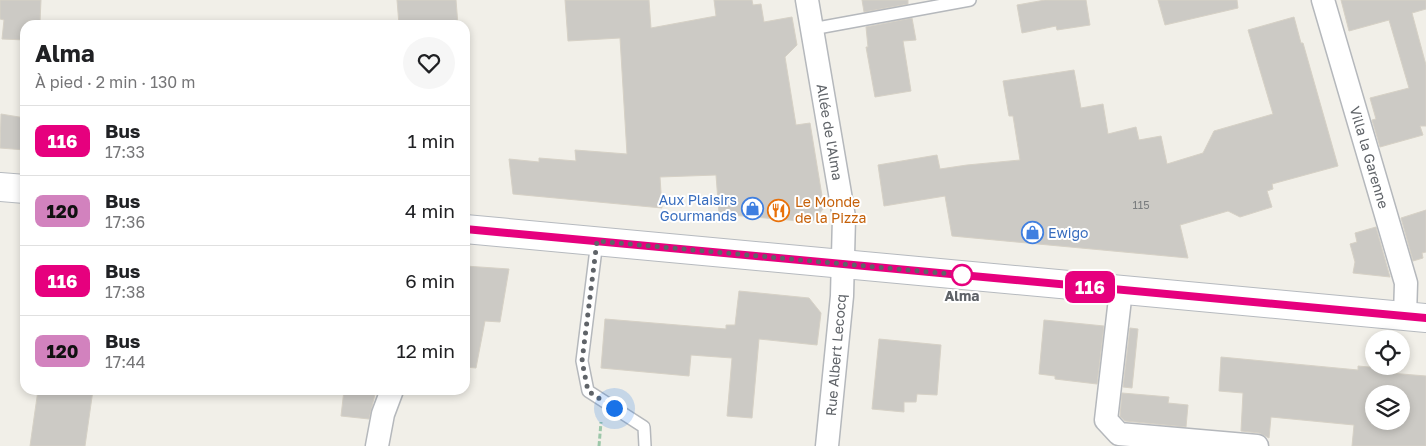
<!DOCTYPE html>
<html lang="fr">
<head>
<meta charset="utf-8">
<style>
	body { margin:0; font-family:"Golos Text",sans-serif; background:#f6f6f6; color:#202124; height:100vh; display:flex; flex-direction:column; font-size:19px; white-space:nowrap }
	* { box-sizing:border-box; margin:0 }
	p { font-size:16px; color:#757577 }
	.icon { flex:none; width:28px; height:28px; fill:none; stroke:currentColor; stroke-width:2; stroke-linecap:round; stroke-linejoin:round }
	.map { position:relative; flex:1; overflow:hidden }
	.sheet { position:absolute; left:20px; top:20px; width:450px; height:375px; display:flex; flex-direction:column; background:#fff; border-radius:15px; box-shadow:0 2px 8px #0003 }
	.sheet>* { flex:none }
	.badge { padding:0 10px; border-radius:8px; font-size:18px; line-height:32px }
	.buttons { position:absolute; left:1365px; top:330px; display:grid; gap:10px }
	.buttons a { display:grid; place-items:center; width:45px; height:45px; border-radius:50%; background:#fff; box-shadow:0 2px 8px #0003; font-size:25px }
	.you { position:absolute; width:25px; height:25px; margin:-12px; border:4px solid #fff; border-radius:50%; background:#1a73e8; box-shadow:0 0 0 8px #1a73e833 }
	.map>.badge { position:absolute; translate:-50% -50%; box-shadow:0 0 0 2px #fff }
	.round { display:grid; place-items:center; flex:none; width:52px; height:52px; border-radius:26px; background:#f6f6f6 }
	.head { display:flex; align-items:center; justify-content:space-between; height:85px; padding:0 15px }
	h1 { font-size:24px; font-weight:700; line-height:38px }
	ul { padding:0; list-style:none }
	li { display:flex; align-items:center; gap:15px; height:70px; padding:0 15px; border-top:1px solid #e0e0e0 }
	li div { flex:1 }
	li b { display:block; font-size:19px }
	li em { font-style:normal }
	li .badge { min-width:55px; font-weight:700; text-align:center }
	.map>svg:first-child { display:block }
</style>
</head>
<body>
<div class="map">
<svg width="1426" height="446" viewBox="0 0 1426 446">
	<rect width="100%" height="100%" fill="#f1efe8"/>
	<!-- building -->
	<path fill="#cccac5" stroke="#d6d1c6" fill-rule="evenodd" d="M0,0H41L40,22L28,21L27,25H25V40L2,39L4,20L0,19Z
		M397,0H456L458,25H399Z
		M565,0H649L651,28L716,16L714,0H752L753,5L761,4L764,22L792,17L797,45L785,57L796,125L810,123L824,208L812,222L719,214L716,175L660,177L662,208L513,194L509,159L539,162V158L576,161L575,150L627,154L620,38L568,41Z
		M862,0H908V4L864,12Z
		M1045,0H1086L1090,25L1057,30L1056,26L1022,33L1017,5Z
		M1158,0H1237L1238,8L1165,25Z
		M1341,0H1426V9L1412,13L1426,65V126H1420L1423,135L1380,147L1372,120L1376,119L1370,98L1409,88L1389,20L1349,31Z
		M1294,17L1301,43H1303L1338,166L1272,184L1273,189L1267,191L1272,207L1240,217L1228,211L1180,225L1188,258L952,236L945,196L884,206L878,165L937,155L940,169L967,165L1020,160L1013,116H1009L1003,81L1074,70L1081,108L1103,104L1108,134L1136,127L1139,140L1161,136L1167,164L1203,153L1214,131L1273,114L1248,30Z
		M912,18L916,40L903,41L911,91L875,97L866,47H868L866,27Z
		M1,114L25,118V150L0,148Z
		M1426,210V252L1422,253L1423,258L1413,261L1401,218Z
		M1376,227L1390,277L1353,273L1355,262L1350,244L1357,242L1355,233Z
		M465,266L509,269L500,322L485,321L476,368L465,367Z
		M739,291L809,298L821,313L817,345L759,339L752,418L727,416L732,358L691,355L689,376L601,368L605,319L726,329V325H735Z
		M1044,320L1104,326L1097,384L1055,379V376L1039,374Z
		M1130,328L1138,329L1132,388L1123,387Z
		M879,339L941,345L937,395L917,394L916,402H904V412L872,409Z
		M1221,357L1358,370V366L1390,369V373L1426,376V446H1352L1354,425L1271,417L1269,438L1259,433L1241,431L1243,393L1219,391ZM1374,394H1401V421H1374Z
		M38,390H93L85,446H30Z
		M344,390H376L369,419L341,416Z
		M1122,393L1169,397L1168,403L1188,405L1186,427L1125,421L1120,416Z"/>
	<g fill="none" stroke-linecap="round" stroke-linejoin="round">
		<defs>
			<path id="service" d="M812,29L970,0
				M597,241L582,361L588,391L644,427L645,446"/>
			<g id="minor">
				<path id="s1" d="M807,0L844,217L842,296L827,446"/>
				<path id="s2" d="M1323,0L1406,283L1405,316"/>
				<path d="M1121,290L1106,420L1119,434L1257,446"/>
				<path d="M377,446L383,414L392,390"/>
			</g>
			<path id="secondary" d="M0,187L25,189
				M465,229L1426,318"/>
		</defs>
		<!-- service casing -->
		<use href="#service" stroke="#b5b8bc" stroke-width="14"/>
		<!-- minor casing -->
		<use href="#minor" stroke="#b5b8bc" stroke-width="25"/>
		<!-- secondary casing -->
		<use href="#secondary" stroke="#b6babf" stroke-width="30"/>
		<!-- path -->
		<path stroke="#9cc7a9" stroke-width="3" stroke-dasharray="5 2.5" stroke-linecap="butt" d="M599,446L601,422"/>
		<!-- service -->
		<use href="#service" stroke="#fff" stroke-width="11"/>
		<!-- minor -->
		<use href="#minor" stroke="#fff" stroke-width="22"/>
		<!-- secondary -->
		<use href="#secondary" stroke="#fff" stroke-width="28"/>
	</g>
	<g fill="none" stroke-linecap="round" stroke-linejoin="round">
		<defs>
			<path id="line" d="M465,229L1426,318"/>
		</defs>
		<!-- line casing -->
		<use href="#line" stroke="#fff" stroke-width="11"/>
		<!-- line -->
		<use href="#line" stroke="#e6007e" stroke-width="8"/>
		<!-- walk -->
		<path stroke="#5f6368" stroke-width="5" stroke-dasharray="0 9" d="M614,408L588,391L582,361L597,241L962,275"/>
	</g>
	<!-- icons -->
	<defs>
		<symbol id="shop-ring" viewBox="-11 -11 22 22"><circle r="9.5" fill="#fff" stroke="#3f7fe0" stroke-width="1.5"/><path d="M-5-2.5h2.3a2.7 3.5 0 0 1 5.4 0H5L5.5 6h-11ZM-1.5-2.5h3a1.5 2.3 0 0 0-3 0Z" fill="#3f7fe0"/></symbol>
		<symbol id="restaurant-ring" viewBox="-11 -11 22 22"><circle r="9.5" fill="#fff" stroke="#e8710a" stroke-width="1.5"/><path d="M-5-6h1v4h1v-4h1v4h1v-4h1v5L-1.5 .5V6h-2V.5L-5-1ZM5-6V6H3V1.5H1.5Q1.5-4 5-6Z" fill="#e8710a"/></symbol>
	</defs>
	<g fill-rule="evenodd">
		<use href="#shop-ring" x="740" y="196" width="25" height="25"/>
		<use href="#restaurant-ring" x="766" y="198" width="25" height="25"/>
		<use href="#shop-ring" x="1020" y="220" width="25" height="25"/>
	</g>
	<!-- markers -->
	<circle fill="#fff" stroke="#e6007e" stroke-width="2.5" cx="962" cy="275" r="10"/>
	<g text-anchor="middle" stroke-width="4" stroke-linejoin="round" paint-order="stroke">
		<!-- number labels -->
		<g font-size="11" fill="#7a7d7f">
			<text x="1141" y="209">115</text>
		</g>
		<!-- street labels -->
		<g font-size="14" fill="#5f6368" stroke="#fff">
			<text dy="5" stroke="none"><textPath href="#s1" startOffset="134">Allée de l'Alma</textPath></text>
			<text dy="5" stroke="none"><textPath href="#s2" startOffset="164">Villa la Garenne</textPath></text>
			<text transform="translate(836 355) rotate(-85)" y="5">Rue Albert Lecocq</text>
		</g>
		<!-- shop labels -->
		<g font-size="14" fill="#366cbe" stroke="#fff" text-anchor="end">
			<text x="737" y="205">Aux Plaisirs<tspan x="737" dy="16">Gourmands</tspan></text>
			<text x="1048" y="238" text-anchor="start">Ewigo</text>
		</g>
		<!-- food labels -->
		<g font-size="14" fill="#c56008" stroke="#fff" text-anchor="start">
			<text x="795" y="207">Le Monde<tspan x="795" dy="16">de la Pizza</tspan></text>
		</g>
		<!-- stop labels -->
		<g font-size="14" font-weight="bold" fill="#5f6368" stroke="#fff">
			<text x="962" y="301">Alma</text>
		</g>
	</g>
</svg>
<div class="buttons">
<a><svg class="icon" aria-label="locate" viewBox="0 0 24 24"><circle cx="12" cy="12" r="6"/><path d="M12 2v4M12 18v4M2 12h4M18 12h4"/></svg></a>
<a><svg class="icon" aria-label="layers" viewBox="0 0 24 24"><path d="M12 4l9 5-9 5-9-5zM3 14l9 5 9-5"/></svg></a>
</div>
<div class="you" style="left:614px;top:408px"></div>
<b class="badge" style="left:1090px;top:287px;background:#e6007e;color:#fff">116</b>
<section class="sheet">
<div class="head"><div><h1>Alma</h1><p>À pied · 2 min · 130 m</p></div><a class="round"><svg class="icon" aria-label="heart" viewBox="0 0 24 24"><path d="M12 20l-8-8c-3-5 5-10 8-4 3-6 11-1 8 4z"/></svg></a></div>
<ul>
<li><span class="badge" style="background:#e6007e;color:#fff">116</span><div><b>Bus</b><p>17:33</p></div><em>1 min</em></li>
<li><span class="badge" style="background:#d282be;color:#111">120</span><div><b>Bus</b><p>17:36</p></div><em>4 min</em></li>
<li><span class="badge" style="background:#e6007e;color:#fff">116</span><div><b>Bus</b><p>17:38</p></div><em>6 min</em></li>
<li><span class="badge" style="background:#d282be;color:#111">120</span><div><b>Bus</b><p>17:44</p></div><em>12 min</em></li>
</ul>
</section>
</div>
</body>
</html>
